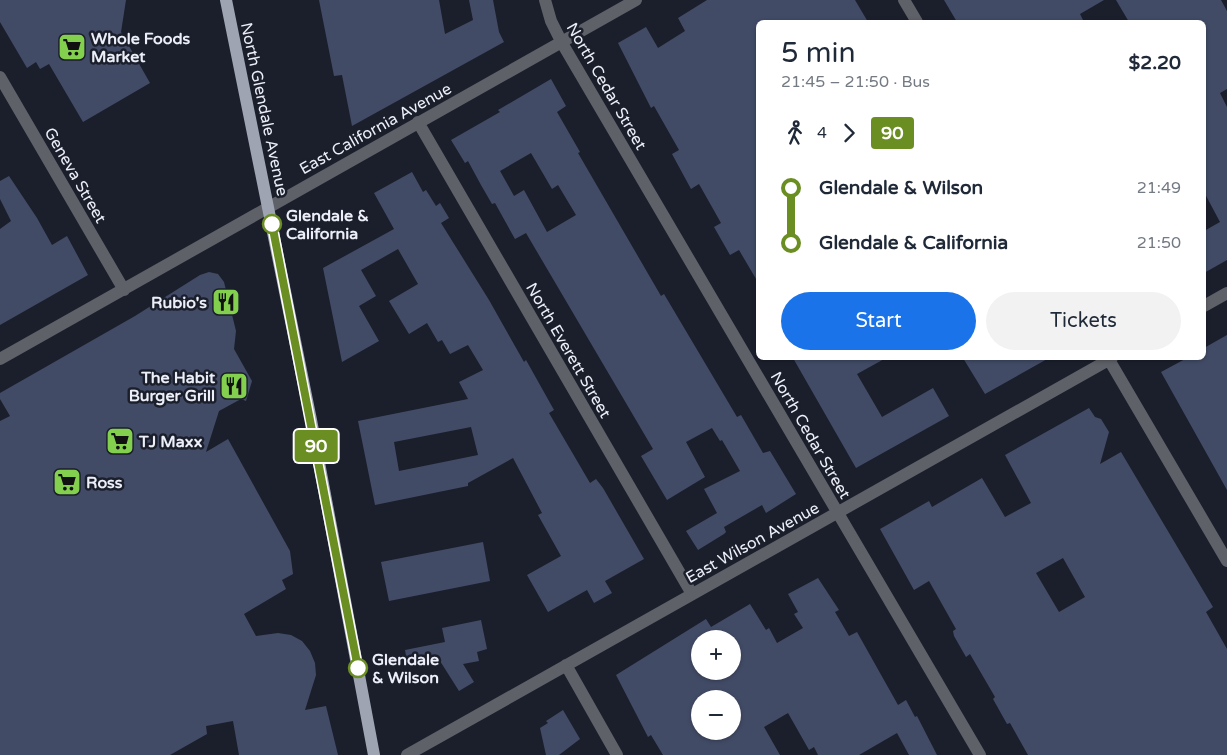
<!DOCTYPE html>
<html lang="en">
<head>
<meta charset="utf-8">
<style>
	body { margin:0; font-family:"Varela Round",sans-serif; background:#f2f2f3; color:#1f2937; height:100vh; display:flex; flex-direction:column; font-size:19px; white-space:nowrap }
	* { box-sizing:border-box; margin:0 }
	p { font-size:16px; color:#747a83 }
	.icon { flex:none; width:28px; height:28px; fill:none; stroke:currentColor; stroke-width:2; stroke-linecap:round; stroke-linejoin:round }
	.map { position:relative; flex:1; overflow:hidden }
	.drawer { position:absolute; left:756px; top:20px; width:450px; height:340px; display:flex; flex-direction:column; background:#fff; border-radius:8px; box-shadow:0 1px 4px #0004 }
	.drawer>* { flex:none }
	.badge { padding:0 10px; border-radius:4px; font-size:18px; line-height:32px }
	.tools { position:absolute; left:691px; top:630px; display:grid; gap:10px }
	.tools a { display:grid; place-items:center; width:50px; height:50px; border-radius:50%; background:#fff; box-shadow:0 1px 4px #0004; font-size:25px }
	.map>.badge { position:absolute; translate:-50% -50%; box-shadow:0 0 0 2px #fff }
	.legs { display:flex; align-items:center; gap:8px; height:55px; padding:0 25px; font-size:16px }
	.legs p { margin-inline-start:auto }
	.overview { display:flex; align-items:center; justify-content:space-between; height:85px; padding:0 25px }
	h1 { font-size:28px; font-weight:600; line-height:38px }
	.primary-button { display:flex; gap:10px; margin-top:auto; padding:10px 25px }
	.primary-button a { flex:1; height:58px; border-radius:30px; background:#1a73e8; color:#fff; font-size:20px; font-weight:600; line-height:58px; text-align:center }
	.primary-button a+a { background:#f2f2f3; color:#1f2937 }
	ul { padding:0 25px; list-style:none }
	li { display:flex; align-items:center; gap:18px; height:55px; font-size:19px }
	li i { display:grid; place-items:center; width:8px; height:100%; margin:0 6px; background:currentColor }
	li i::after { content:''; width:12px; height:12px; margin:-6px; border:4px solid; border-radius:50%; background:#fff }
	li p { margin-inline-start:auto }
	li:first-child i { background:linear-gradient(#0000 50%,currentColor 0) }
	li:last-child i { background:linear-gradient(currentColor 50%,#0000 0) }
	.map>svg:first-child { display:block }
</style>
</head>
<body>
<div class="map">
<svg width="1227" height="755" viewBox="0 0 1227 755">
	<rect width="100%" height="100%" fill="#1b1f2c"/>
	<!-- building -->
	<path fill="#424b66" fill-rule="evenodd" d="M0,0H126L121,32L150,83L83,122L49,64L40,69L36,62L27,68L0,22Z
		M319,0H439L445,34L473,20L469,0H493L499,32L504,42L352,126L342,75L334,76Z
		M707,0H855L868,22H759V284L739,250L730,255L714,227L721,223L699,184L691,189L672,154L679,150L654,106L651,108L618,43L646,27L658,48L685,31L678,18Z
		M944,0H1104L1080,14L1084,22H957Z
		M1116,0H1221L1227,11V89L1220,93L1227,107V260L1204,273V231L1220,222L1204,192V22H1129Z
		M551,79L566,106L557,112L580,152L578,153L661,296L664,294L737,417L741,415L763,453L770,451L796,494L766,513L762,505L724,527L726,532L724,534L698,550L686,531L717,513L704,489L740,471L722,440L720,441L712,428L686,442L705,477L667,500L641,456L653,449L526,233L515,239L495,203L492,204L481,185L468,161L465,163L451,140L500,112L498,110ZM531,153L552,189L558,185L576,215L547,232L524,190L514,196L500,171Z
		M412,172L423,192L426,190L436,206L440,203L449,218L441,223L489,300L524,362L526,360L554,410L549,413L590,483L596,479L603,488L644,559L605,581L612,593L594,603L587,590L548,612L527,575L561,556L538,515L542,513L513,458L468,483V486L375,505L358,421L468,399L459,382L483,370L468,345L450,354L442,340L438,342L427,323L409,334L389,301L418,284L398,249L361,270L376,296L359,306L379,341L342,362L323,268L394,229L374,193ZM471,427L478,455L399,471L394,442Z
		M9,176L37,218L52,245L67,236L88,275L0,325V229L11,221L0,199V181Z
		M209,272L218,274L224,282L236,331L234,349L252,381L246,401L241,399L219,411L206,452L228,439L290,551L293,574L282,580L286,589L244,614L256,636L278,633L291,635L302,641L310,651L315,663L316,675L305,710L326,706L338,755H239L233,721L206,726L207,734L170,755H0V421L10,416L0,399V393L135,316L200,275Z
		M1227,335V490L1161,372L1187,358H1204V348Z
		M793,358H886L857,374L882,417L933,388L949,416L856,468Z
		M963,358H1049L985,394Z
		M1089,408L1095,417L1101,419L1109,432L1100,464L1121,452L1213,607L1206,612L1227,649V755H1028L1010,723L1007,724L993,699L995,697L970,654L966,657L954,636L953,631L956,629L929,581L914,590L880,529L929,501L932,507L982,478L1005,517L1031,503L1005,455ZM1063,558L1085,597L1059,612L1036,573Z
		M483,542L490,581L389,601L381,562Z
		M818,578L839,610L835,612L849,636L857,632L898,705L906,700L915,717L917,716L937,755H909L897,733L859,755H818L814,747L809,750L788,713L764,727L780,755H663L651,735L648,737L616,675L706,619L711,627L750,604L766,630L769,628L777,643L803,628L794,614L798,612L788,594ZM700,639H732V671H700ZM700,699H732V731H700Z
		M481,620L487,649L477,652L479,661L463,664L474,682L459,691L440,661L408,667L405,650L445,642L442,628Z
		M563,710L580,739L559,755H546L540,728L548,723L546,721Z"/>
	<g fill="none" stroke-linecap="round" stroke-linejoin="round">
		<!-- minor -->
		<path stroke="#5f6168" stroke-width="12" d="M545,0L551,21L562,43L980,755
			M904,0L917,22
			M0,77L124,290
			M418,122L692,594
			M1204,306L1227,293
			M1108,358L1227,561
			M0,359L636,0
			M566,665L617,755
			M407,755L1112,358"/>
		<!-- major -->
		<path stroke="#9ea4b2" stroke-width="12" d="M226,0L311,420L374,755"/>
	</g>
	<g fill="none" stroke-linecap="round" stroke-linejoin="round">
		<defs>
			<path id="line-1" d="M272,224L358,668"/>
		</defs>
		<!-- line-1 casing -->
		<use href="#line-1" stroke="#fff" stroke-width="11"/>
		<!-- line-1 -->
		<use href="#line-1" stroke="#6b8e23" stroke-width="8"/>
	</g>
	<!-- icons -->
	<defs>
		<symbol id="supermarket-square" viewBox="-11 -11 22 22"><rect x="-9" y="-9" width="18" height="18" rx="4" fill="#83d04e" stroke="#1b1f2c"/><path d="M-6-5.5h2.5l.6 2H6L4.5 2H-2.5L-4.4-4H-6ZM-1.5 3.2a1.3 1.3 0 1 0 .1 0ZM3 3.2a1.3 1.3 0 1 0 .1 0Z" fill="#111"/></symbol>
		<symbol id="restaurant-square" viewBox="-11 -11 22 22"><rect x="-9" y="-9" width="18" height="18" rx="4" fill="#83d04e" stroke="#1b1f2c"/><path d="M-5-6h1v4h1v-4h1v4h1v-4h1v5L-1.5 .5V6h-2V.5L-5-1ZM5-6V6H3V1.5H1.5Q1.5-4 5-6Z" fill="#111"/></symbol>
	</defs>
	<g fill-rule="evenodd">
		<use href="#supermarket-square" x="56" y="31" width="32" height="32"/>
		<use href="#restaurant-square" x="210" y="286" width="32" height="32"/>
		<use href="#restaurant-square" x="218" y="370" width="32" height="32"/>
		<use href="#supermarket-square" x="104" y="425" width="32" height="32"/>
		<use href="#supermarket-square" x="51" y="466" width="32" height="32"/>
	</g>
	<!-- markers -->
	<g fill="#fff" stroke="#6b8e23" stroke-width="2.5">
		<circle cx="272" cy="224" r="9"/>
		<circle cx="358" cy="668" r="9"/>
	</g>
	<g text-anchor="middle" stroke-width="5" stroke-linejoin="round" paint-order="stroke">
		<!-- poi labels -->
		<g font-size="16" font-weight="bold" fill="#eceff8" stroke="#1b1f2c" text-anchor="start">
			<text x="91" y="44">Whole Foods<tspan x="91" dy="18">Market</tspan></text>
			<text x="207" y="308" text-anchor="end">Rubio's</text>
			<text x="215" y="383" text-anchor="end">The Habit<tspan x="215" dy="18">Burger Grill</tspan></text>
			<text x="139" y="447">TJ Maxx</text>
			<text x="86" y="488">Ross</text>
		</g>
		<!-- street labels -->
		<g font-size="16" fill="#eceff8" stroke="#1b1f2c">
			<text transform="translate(607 86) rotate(60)" y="6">North Cedar Street</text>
			<text transform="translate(265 109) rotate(78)" y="6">North Glendale Avenue</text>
			<text transform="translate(375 128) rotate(-29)" y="6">East California Avenue</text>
			<text transform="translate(76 175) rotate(60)" y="6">Geneva Street</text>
			<text transform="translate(569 350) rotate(60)" y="6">North Everett Street</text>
			<text transform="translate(811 435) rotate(60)" y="6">North Cedar Street</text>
			<text transform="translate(752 542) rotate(-29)" y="6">East Wilson Avenue</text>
		</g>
		<!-- stop labels -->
		<g font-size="16" font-weight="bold" fill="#eceff8" stroke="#1b1f2c" text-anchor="start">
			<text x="286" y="221">Glendale &amp;<tspan x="286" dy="18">California</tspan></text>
			<text x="372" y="665">Glendale<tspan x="372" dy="18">&amp; Wilson</tspan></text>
		</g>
	</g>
</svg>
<div class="tools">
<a>+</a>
<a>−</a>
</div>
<b class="badge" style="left:316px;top:446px;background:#6b8e23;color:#fff">90</b>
<section class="drawer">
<div class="overview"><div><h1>5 min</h1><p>21:45 – 21:50 · Bus</p></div><b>$2.20</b></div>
<div class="legs"><svg class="icon" aria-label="walk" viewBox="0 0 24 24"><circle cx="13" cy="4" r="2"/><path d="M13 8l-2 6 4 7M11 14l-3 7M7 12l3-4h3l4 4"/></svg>4<svg class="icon" aria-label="forward" viewBox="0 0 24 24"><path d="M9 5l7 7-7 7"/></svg><b class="badge" style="background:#6b8e23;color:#fff">90</b></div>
<ul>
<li><i style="color:#6b8e23"></i><b>Glendale &amp; Wilson</b><p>21:49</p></li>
<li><i style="color:#6b8e23"></i><b>Glendale &amp; California</b><p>21:50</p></li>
</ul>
<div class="primary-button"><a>Start</a><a>Tickets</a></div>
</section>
</div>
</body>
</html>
